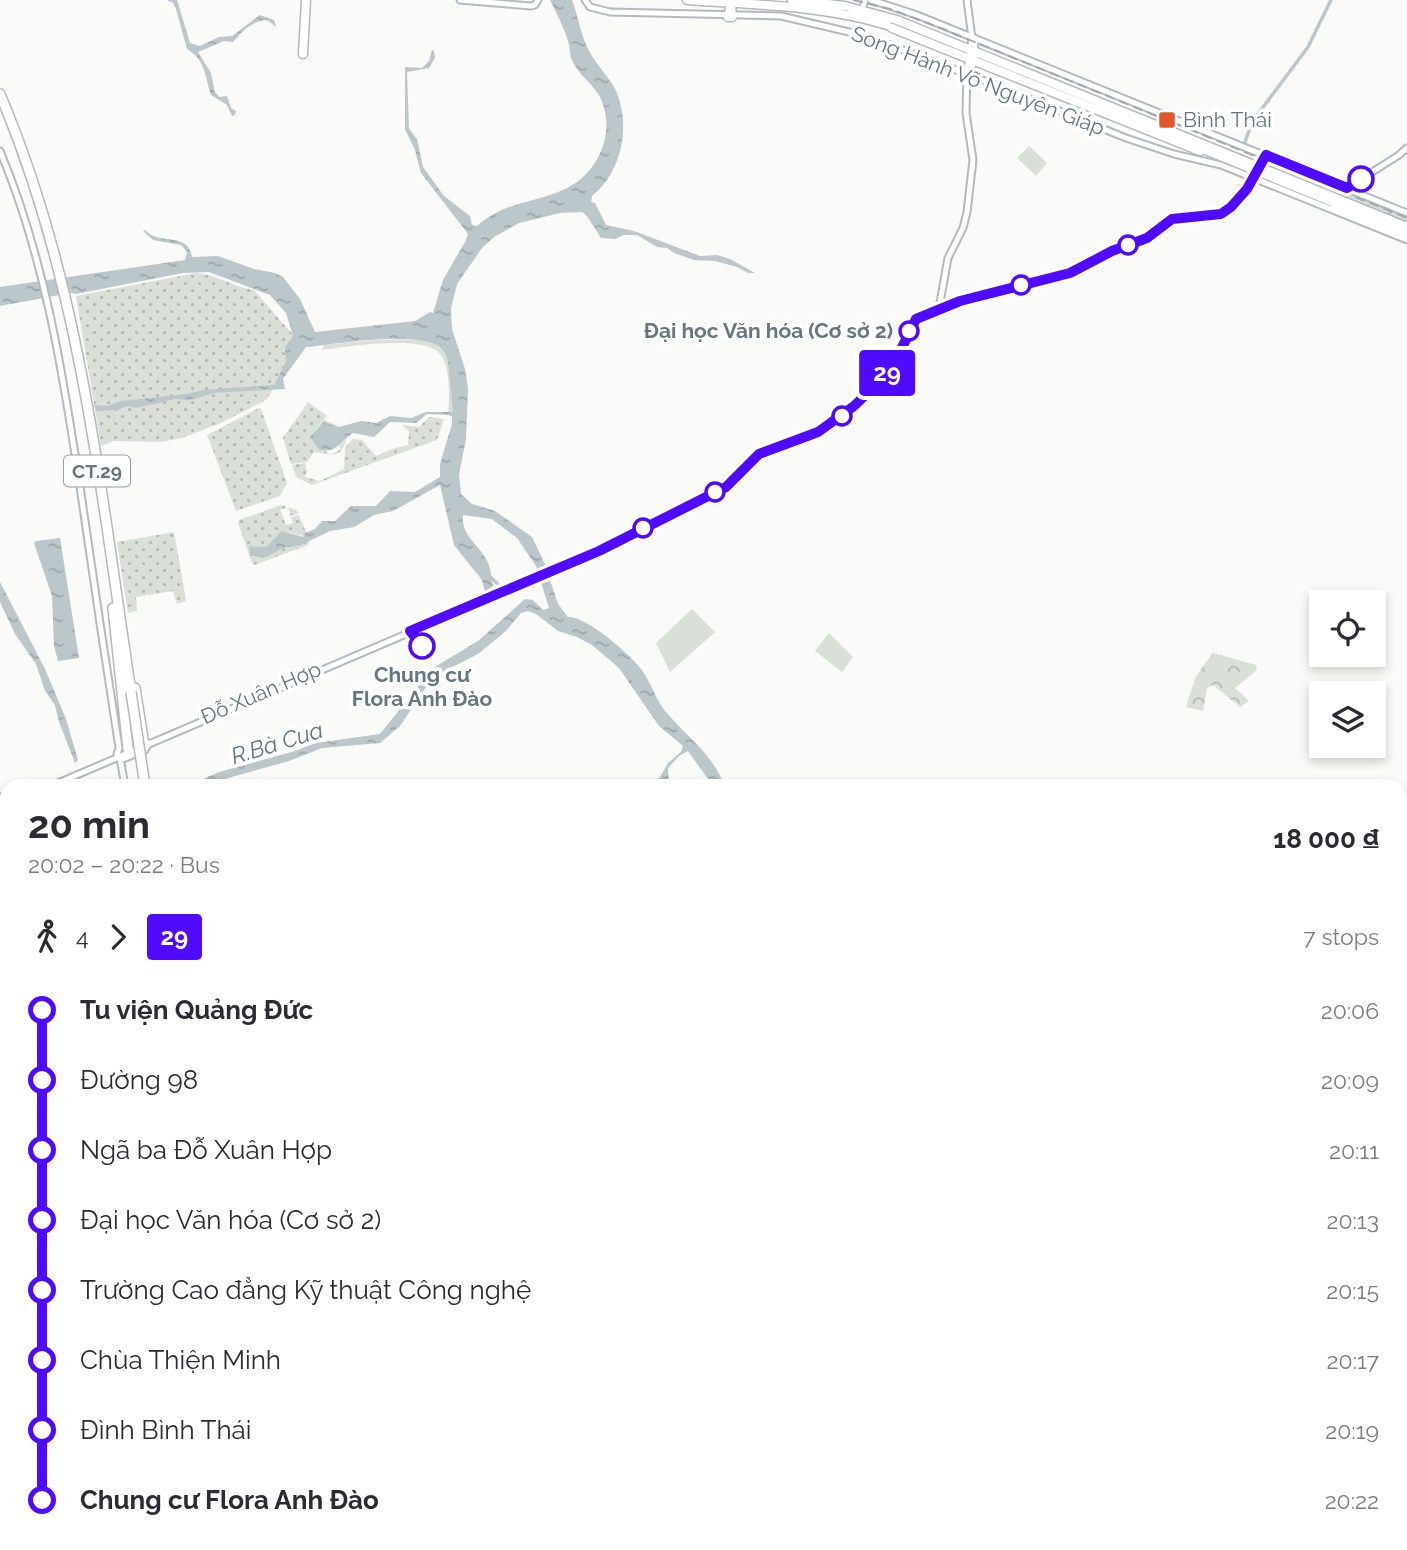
<!DOCTYPE html>
<html lang="en">
<head>
<meta charset="utf-8">
<style>
	body { margin:0; font-family:Raleway,sans-serif; background:#f7f7f7; color:#2b2b33; height:100vh; display:flex; flex-direction:column; font-size:26px; white-space:nowrap }
	* { box-sizing:border-box; margin:0 }
	p { font-size:23px; color:#7c7c81 }
	.icon { flex:none; width:38px; height:38px; fill:none; stroke:currentColor; stroke-width:2; stroke-linecap:round; stroke-linejoin:round }
	.map { position:relative; flex:1; overflow:hidden }
	.sheet { position:absolute; left:0px; top:779px; width:1407px; height:772px; display:flex; flex-direction:column; background:#fff; border-radius:21px 21px 0 0; box-shadow:0 4px 10px #0003 }
	.sheet>* { flex:none }
	.badge { padding:0 14px; border-radius:5px; font-size:24px; line-height:46px }
	.buttons { position:absolute; left:1309px; top:590px; display:grid; gap:14px }
	.buttons a { display:grid; place-items:center; width:77px; height:77px; border-radius:0px; background:#fff; box-shadow:0 4px 10px #0003; font-size:35px }
	.map>.badge { position:absolute; translate:-50% -50%; box-shadow:0 0 0 4px #fff }
	.legs { display:flex; align-items:center; gap:10px; height:77px; padding:0 28px; font-size:23px }
	.legs p { margin-inline-start:auto }
	.overview { display:flex; align-items:center; justify-content:space-between; height:119px; padding:0 28px }
	h1 { font-size:38px; font-weight:700; line-height:52px }
	ul { padding:0 28px; list-style:none }
	li { display:flex; align-items:center; gap:24px; height:70px; font-size:26px }
	li i { display:grid; place-items:center; width:10px; height:100%; margin:0 9px; background:currentColor }
	li i::after { content:''; width:18px; height:18px; margin:-9px; border:5px solid; border-radius:50%; background:#fff }
	li p { margin-inline-start:auto }
	li:first-child i { background:linear-gradient(#0000 50%,currentColor 0) }
	li:last-child i { background:linear-gradient(currentColor 50%,#0000 0) }
	.map>svg:first-child { display:block }
</style>
</head>
<body>
<div class="map">
<svg width="1407" height="1550" viewBox="0 0 1407 1550">
	<defs>
		<pattern id="grass-dots" width="8" height="8" patternUnits="userSpaceOnUse" patternTransform="scale(1.75)"><rect width="8" height="8" fill="#dadfd7"/><path d="M2 2h.1M6 6h.1" fill="none" stroke="#b4b9b4" stroke-width="1.8" stroke-linecap="round"/></pattern>
		<pattern id="forest-crowns" width="20" height="18" patternUnits="userSpaceOnUse" patternTransform="scale(1.75)"><rect width="20" height="18" fill="#dadfd7"/><path d="M2 6a3 3 0 1 1 6 0M12 15a3 3 0 1 1 6 0" fill="none" stroke="#b4b9b4"/></pattern>
		<pattern id="water-ripples" width="26" height="14" patternUnits="userSpaceOnUse" patternTransform="scale(1.75)"><rect width="26" height="14" fill="#bbc7cb"/><path d="M2 4q2-2 4 0t4 0M15 11q2-2 4 0t4 0" fill="none" stroke="#9ca6aa"/></pattern>
	</defs>
	<rect width="100%" height="100%" fill="#fafaf8"/>
	<!-- grass -->
	<path fill="url(#grass-dots)" d="M1267,161L1407,215V223L1265,164Z
		M196,273C220,275 232,287 254,290L302,345L266,400L221,423L182,438L161,442L114,441L101,446L76,296Z
		M308,402L327,416L324,420L341,427L322,422L310,437L319,450L327,452V455L335,453L341,449L339,447L347,438C340,461 332,454 314,452L307,462L291,464L283,438Z
		M259,408L261,409L287,483L280,496L236,511L207,435Z
		M429,417L444,419L437,440L312,485L296,477L292,465L305,463L307,472L305,477L320,481L344,469L345,447L353,439L362,440L376,456L392,449L408,445L409,431L402,425L419,427Z
		M281,505L296,510L299,513L291,516L288,507L280,510L286,525L293,523L291,517L299,515L306,532L304,536L283,531L266,547L249,546L250,556C265,559 271,551 285,547C294,545 300,545 309,541L308,545L254,565L252,563L238,523L239,520Z
		M174,532L186,601L177,604L173,591L136,597L137,611L128,613L117,542Z"/>
	<!-- forest -->
	<path fill="url(#forest-crowns)" d="M1213,653L1256,665L1257,670L1235,688L1249,701L1240,707L1213,685L1207,688L1203,711L1186,707L1196,676Z"/>
	<!-- park -->
	<path fill="#dadfd7" d="M1029,146L1047,163L1036,176L1017,158Z
		M418,339C425,341 433,343 439,347C454,359 454,394 453,412L448,413C450,397 450,366 440,354C424,334 346,347 322,350L324,345L375,340Z
		M692,609L715,632L670,672L656,643Z
		M829,633L853,657L842,672L815,651Z"/>
	<!-- water -->
	<path fill="url(#water-ripples)" d="M167,0H177L190,43L200,46L219,37L232,36L260,15L274,20L276,27L267,20C253,20 241,32 233,42L224,41L198,52L211,73L215,93L220,97L227,96L231,108L236,111L235,115L232,116L227,105L211,95C205,77 206,60 187,49L176,9L173,3Z
		M550,0H572C578,16 581,36 589,51C596,64 607,75 614,87C632,121 623,172 592,196L591,202L595,203L606,225L634,231L700,256L717,255L730,259L755,273H748L737,267L715,261L694,260L674,253L667,248L657,247L637,235H624L615,239L601,238L587,216L582,212L560,213L519,223L494,237L482,248L457,284L451,309L452,329L465,369L468,389L466,439L459,474L461,494L472,504L495,511L532,537L544,562L558,604L568,617C585,615 631,655 641,669C651,682 655,698 665,711C688,738 710,751 725,786H713L688,751L679,756L668,768L669,786H654L652,783L660,777L668,763L681,752L683,746L659,726L619,668L592,645L577,637L558,631L536,614L528,611L521,613L506,631L478,654L433,677L400,726L380,743L322,748L289,761L228,778L218,784L220,786H187L219,772L295,751L316,743L380,734L433,668L478,641L525,599L533,600L543,610L549,608L536,566L517,538L492,519L463,515C461,535 477,543 486,559C491,567 491,576 493,586L485,592L482,580L454,545L440,485L393,511L374,515L354,527L330,531L299,546L285,547L266,557L250,556L249,546L266,547L282,531L303,537L305,533L315,529L322,521H335L351,506H376L390,491L415,492L440,477V464L452,424V417L449,415L427,414L416,423L390,422L374,437L353,433C340,442 337,453 319,450L310,437L323,422L339,427L361,421L376,423L390,416L411,418L426,412H453L448,362C446,355 443,348 436,345C411,331 336,344 306,347L283,379L285,389L213,393L190,400L175,399L136,408L127,406L117,410L96,411L94,405L107,406L122,401L186,394L204,390L274,385L286,362L285,347L293,336L286,313L270,295L209,272L183,273L76,294L70,293L0,306V287L185,260L187,252L181,245L153,240L143,231L145,230C159,246 188,231 192,257L218,256L254,269L275,273L283,277L300,299L315,332L415,321L430,312L433,313L443,280L465,242L468,234L421,173L415,150L405,129V67L422,68L429,61L432,50L434,51L435,58L429,68L407,72L409,129L417,139L423,167L444,196L470,216L472,225L477,226C505,201 533,204 565,189C598,174 616,134 601,99C594,84 578,75 572,60C570,56 570,50 569,45C565,29 557,14 550,0Z
		M60,538L79,658L58,661L54,646L52,596L34,543L36,541Z
		M0,582L45,669L66,719L76,753L78,760L75,763L59,722L55,705L45,691L36,664L15,634L0,602Z
		M7,834V892C0,878 0,847 7,834Z"/>
	<g fill="none" stroke-linecap="round" stroke-linejoin="round">
		<!-- canal -->
		<path stroke="#bbc7cb" stroke-width="3.5" d="M1244,145L1252,122L1308,47L1331,0
			M489,576L497,583"/>
		<defs>
			<path id="secondary" d="M460,0L531,6L535,5L538,0
				M585,0L590,7L610,12L781,16L866,36L993,84L1126,138L1174,154L1221,165L1407,240
				M871,0L917,15L1407,213
				M863,7L865,0
				M969,75L974,61L975,38
				M0,151C44,256 62,368 79,480C92,569 105,659 119,748L117,754
				M1347,188L1399,155L1407,148
				M939,308L948,258L963,228L967,212L973,160L966,113L967,70L972,38L967,0
				M120,758L125,786
				M123,759L145,750L149,743
				M51,786L586,557L726,487L760,454L808,437L832,423L854,406L876,386L894,364L916,319L960,301L1070,273L1112,251L1147,238L1172,219L1221,213L1231,207L1250,189L1263,158
				M0,797H7
				M0,1011L7,1049
				M1400,1165L1407,1160
				M124,1544L129,1547L169,1550
				M898,1550L911,1544"/>
			<path id="primary" d="M1400,1418L1407,1422
				M1400,1426L1407,1431"/>
			<path id="trunk" d="M687,0C754,5 823,5 887,25
				M792,0L845,6L897,20L1407,227
				M728,17L731,4L732,17
				M892,28L1200,151
				M303,54L306,0
				M1196,146L1340,205
				M1335,206L1407,235
				M0,1122L7,1121
				M0,1133H7"/>
			<path id="motorway" d="M0,94C81,285 100,489 131,692
				M113,608L128,749
				M135,688L144,745
				M0,1087L7,1091"/>
		</defs>
		<!-- secondary casing -->
		<use href="#secondary" stroke="#b3babf" stroke-width="9"/>
		<!-- primary casing -->
		<use href="#primary" stroke="#b5babe" stroke-width="10"/>
		<!-- trunk casing -->
		<use href="#trunk" stroke="#b4b9bd" stroke-width="11"/>
		<!-- motorway casing -->
		<use href="#motorway" stroke="#b4b9bd" stroke-width="12"/>
		<!-- secondary -->
		<use href="#secondary" stroke="#fff" stroke-width="5"/>
		<!-- primary -->
		<use href="#primary" stroke="#fff" stroke-width="7"/>
		<!-- trunk -->
		<use href="#trunk" stroke="#fff" stroke-width="8"/>
		<!-- motorway -->
		<use href="#motorway" stroke="#fff" stroke-width="9"/>
		<!-- rail -->
		<path stroke="#a2aab0" stroke-width="2" stroke-dasharray="10 5" stroke-linecap="butt" d="M853,0L890,9L938,27L1407,218"/>
		<defs>
			<path id="motorway-bridge" d="M131,692L145,786
				M150,1550V1544"/>
		</defs>
		<!-- motorway-bridge casing -->
		<use href="#motorway-bridge" stroke="#b4b9bd" stroke-width="12" stroke-linecap="butt"/>
		<!-- motorway-bridge -->
		<use href="#motorway-bridge" stroke="#fff" stroke-width="9"/>
	</g>
	<g fill="none" stroke-linecap="round" stroke-linejoin="round">
		<defs>
			<path id="line-1" d="M422,646L410,631L599,551L726,487L759,454L818,432L854,406L881,380L894,364L916,319L960,301L1070,273L1112,251L1147,238L1172,219L1221,214L1231,207L1247,189L1266,155L1347,188L1361,179"/>
		</defs>
		<!-- line-1 casing -->
		<use href="#line-1" stroke="#fff" stroke-width="16"/>
		<!-- line-1 -->
		<use href="#line-1" stroke="#4f0aff" stroke-width="10"/>
	</g>
	<!-- markers -->
	<rect fill="#e4572e" stroke="#fff" stroke-width="2.5" x="1158" y="111" width="18" height="18" rx="3.5"/>
	<g fill="#fff" stroke="#4f0aff" stroke-width="3.5">
		<circle cx="1361" cy="179" r="12"/>
		<circle cx="1128" cy="245" r="9"/>
		<circle cx="1021" cy="285" r="9"/>
		<circle cx="909" cy="331" r="9"/>
		<circle cx="842" cy="416" r="9"/>
		<circle cx="715" cy="492" r="9"/>
		<circle cx="643" cy="528" r="9"/>
		<circle cx="422" cy="646" r="12"/>
	</g>
	<g text-anchor="middle" stroke-width="7" stroke-linejoin="round" paint-order="stroke">
		<!-- shield labels -->
		<rect fill="#fff" stroke="#939fa8" stroke-width="2" x="64" y="455.5" width="66" height="31" rx="5"/>
		<g font-size="19" font-weight="bold" fill="#657683">
			<text x="97" y="478">CT.29</text>
		</g>
		<!-- street labels -->
		<g font-size="21" fill="#657683" stroke="#fff">
			<text transform="translate(978 81) rotate(21)" y="7">Song Hành Võ Nguyên Giáp</text>
			<text transform="translate(261 693) rotate(-23)" y="7">Đỗ Xuân Hợp</text>
		</g>
		<!-- poi labels -->
		<g font-size="21" fill="#657683" stroke="#fff" text-anchor="start">
			<text x="1183" y="127">Bình Thái</text>
		</g>
		<!-- stop labels -->
		<g font-size="21" font-weight="bold" fill="#657683" stroke="#fff" text-anchor="end">
			<text x="893" y="338">Đại học Văn hóa (Cơ sở 2)</text>
			<text x="422" y="682" text-anchor="middle">Chung cư<tspan x="422" dy="24">Flora Anh Đào</tspan></text>
		</g>
		<!-- water labels -->
		<g font-size="23" font-style="italic" fill="#60757c" stroke="#fff">
			<text transform="translate(277 743) rotate(-17)" y="8">R.Bà Cua</text>
		</g>
	</g>
</svg>
<div class="buttons">
<a><svg class="icon" aria-label="locate" viewBox="0 0 24 24"><circle cx="12" cy="12" r="6"/><path d="M12 2v4M12 18v4M2 12h4M18 12h4"/></svg></a>
<a><svg class="icon" aria-label="layers" viewBox="0 0 24 24"><path d="M12 4l9 5-9 5-9-5zM3 14l9 5 9-5"/></svg></a>
</div>
<b class="badge" style="left:887px;top:373px;background:#4f0aff;color:#fff">29</b>
<section class="sheet">
<div class="overview"><div><h1>20 min</h1><p>20:02 – 20:22 · Bus</p></div><b>18 000 ₫</b></div>
<div class="legs"><svg class="icon" aria-label="walk" viewBox="0 0 24 24"><circle cx="13" cy="4" r="2"/><path d="M13 8l-2 6 4 7M11 14l-3 7M7 12l3-4h3l4 4"/></svg>4<svg class="icon" aria-label="forward" viewBox="0 0 24 24"><path d="M9 5l7 7-7 7"/></svg><b class="badge" style="background:#4f0aff;color:#fff">29</b><p>7 stops</p></div>
<ul>
<li><i style="color:#4f0aff"></i><b>Tu viện Quảng Đức</b><p>20:06</p></li>
<li><i style="color:#4f0aff"></i><span>Đường 98</span><p>20:09</p></li>
<li><i style="color:#4f0aff"></i><span>Ngã ba Đỗ Xuân Hợp</span><p>20:11</p></li>
<li><i style="color:#4f0aff"></i><span>Đại học Văn hóa (Cơ sở 2)</span><p>20:13</p></li>
<li><i style="color:#4f0aff"></i><span>Trường Cao đẳng Kỹ thuật Công nghệ</span><p>20:15</p></li>
<li><i style="color:#4f0aff"></i><span>Chùa Thiện Minh</span><p>20:17</p></li>
<li><i style="color:#4f0aff"></i><span>Đình Bình Thái</span><p>20:19</p></li>
<li><i style="color:#4f0aff"></i><b>Chung cư Flora Anh Đào</b><p>20:22</p></li>
</ul>
</section>
</div>
</body>
</html>
